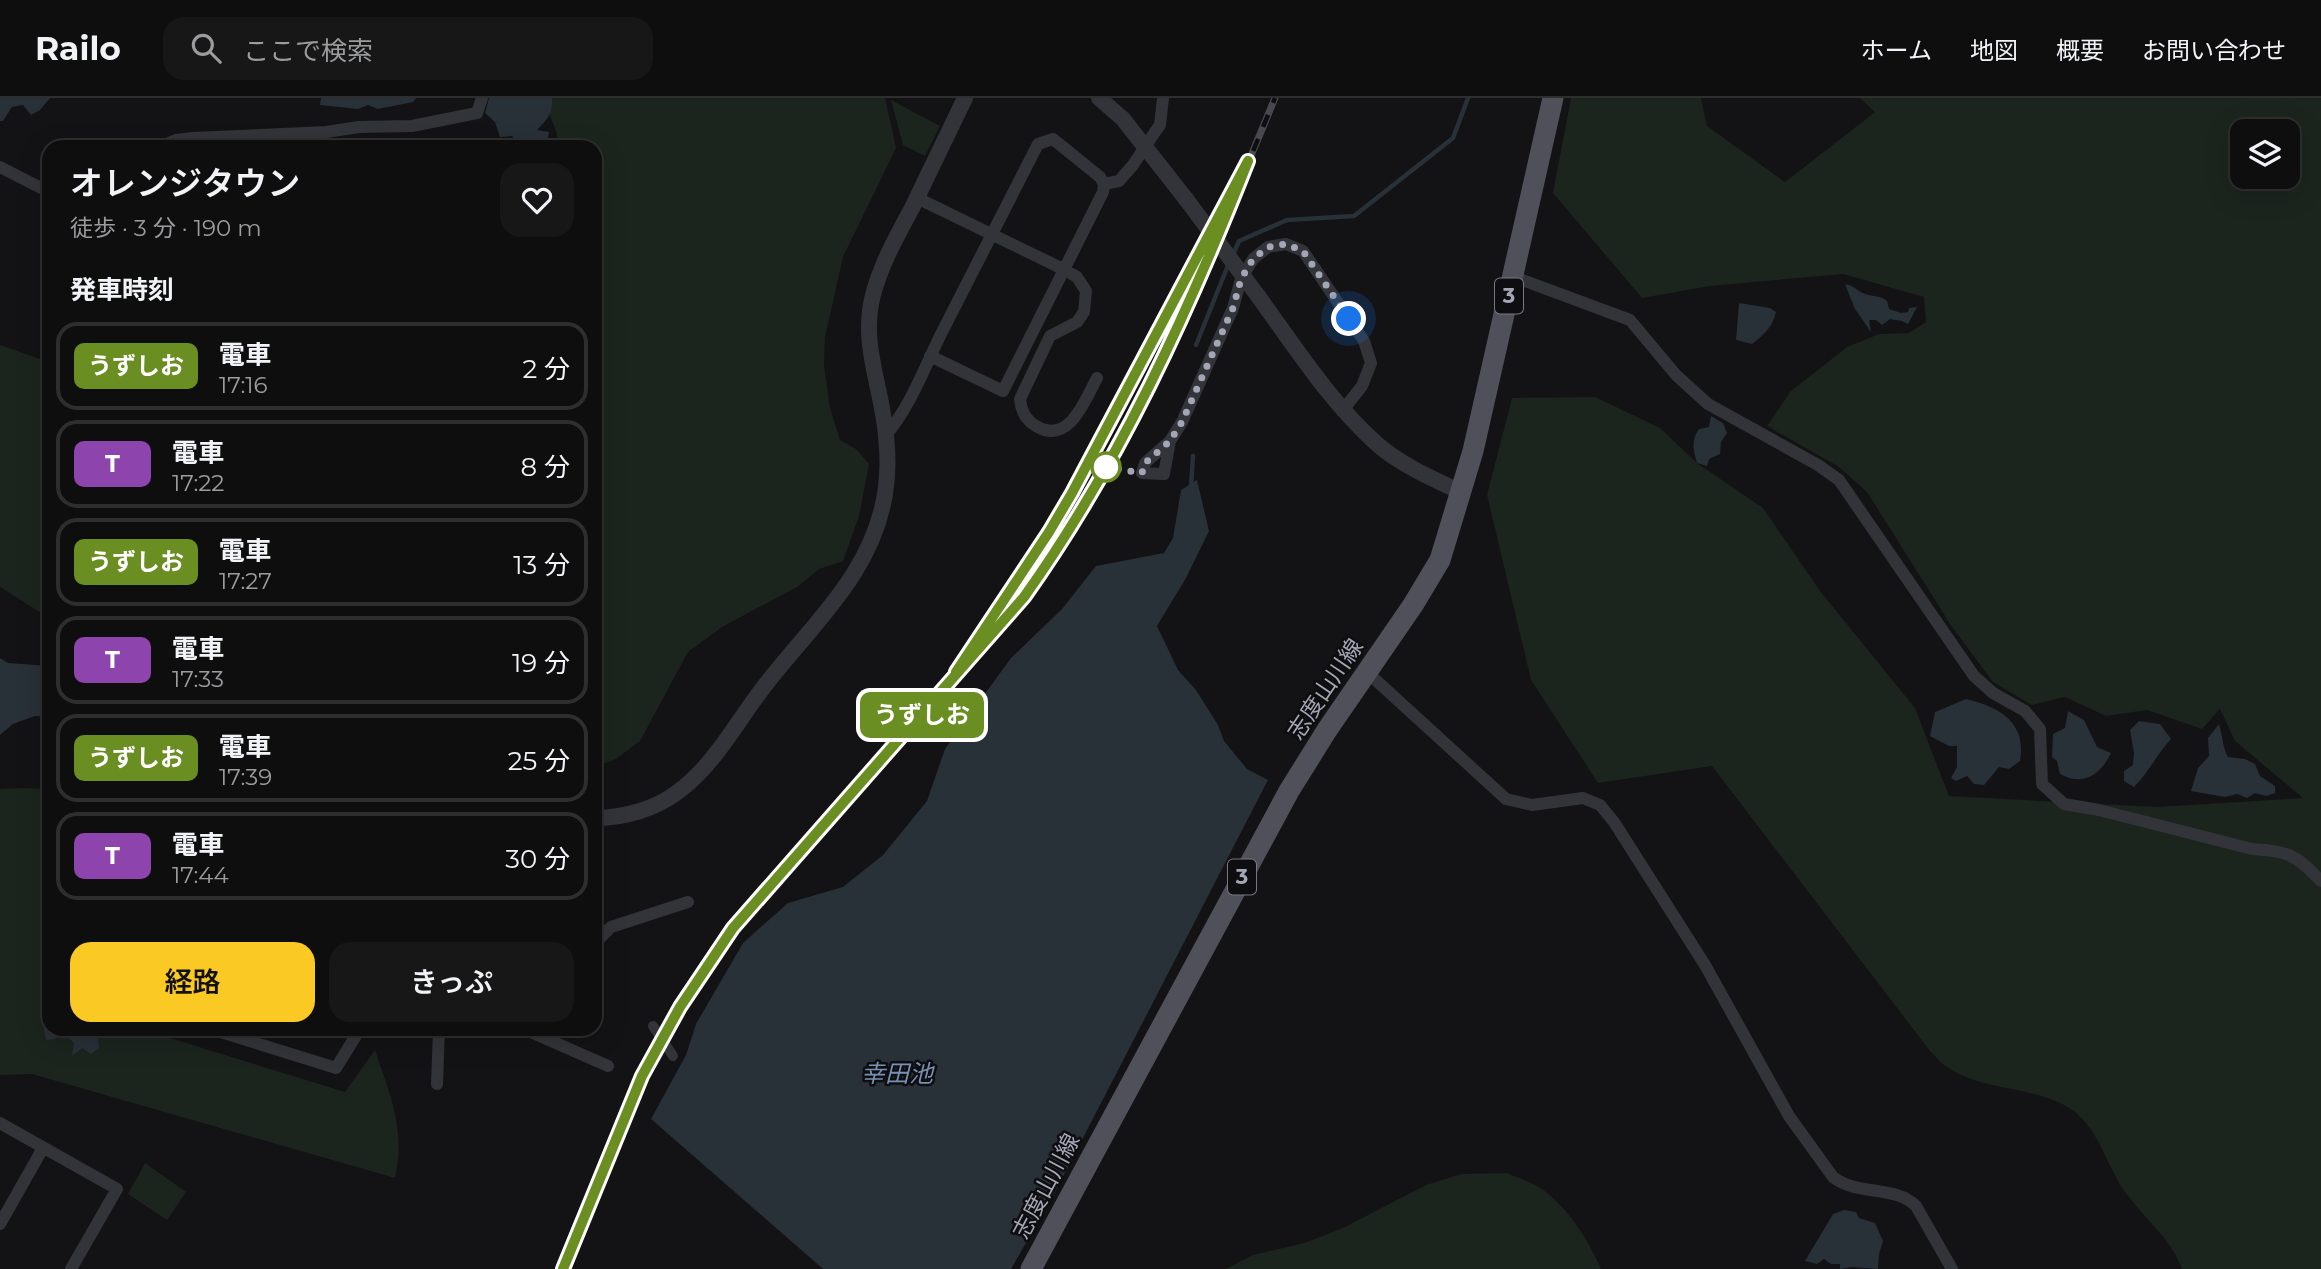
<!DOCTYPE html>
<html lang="ja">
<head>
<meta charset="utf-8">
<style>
	body { margin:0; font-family:Montserrat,"Noto Sans JP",sans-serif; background:#171718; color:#f1f3f6; height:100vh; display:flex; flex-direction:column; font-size:26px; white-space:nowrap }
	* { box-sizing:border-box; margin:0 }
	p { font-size:23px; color:#9b9c9e }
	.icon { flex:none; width:38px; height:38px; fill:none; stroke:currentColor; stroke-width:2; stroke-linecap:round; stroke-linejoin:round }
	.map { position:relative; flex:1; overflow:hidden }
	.panel { position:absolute; left:42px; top:42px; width:560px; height:896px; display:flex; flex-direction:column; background:#0e0e0f; border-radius:21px; box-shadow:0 7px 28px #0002,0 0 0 2px #2e2e2f }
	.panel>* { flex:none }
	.badge { padding:0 14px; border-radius:10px; font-size:24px; line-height:46px }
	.controls { position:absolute; left:2230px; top:21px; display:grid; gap:14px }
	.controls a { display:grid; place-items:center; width:70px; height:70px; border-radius:14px; background:#0e0e0f; box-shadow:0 7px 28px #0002,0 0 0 2px #2e2e2f; font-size:35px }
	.you { position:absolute; width:35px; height:35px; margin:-18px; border:5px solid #fff; border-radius:50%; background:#1a73e8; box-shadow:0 0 0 10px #1a73e833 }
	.map>.badge { position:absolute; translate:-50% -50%; box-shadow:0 0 0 4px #fff }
	h2 { padding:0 28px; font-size:26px; line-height:63px }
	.round { display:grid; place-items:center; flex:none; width:74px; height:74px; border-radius:21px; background:#171718 }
	.head { display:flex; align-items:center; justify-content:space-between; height:119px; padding:0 28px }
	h1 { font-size:33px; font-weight:600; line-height:52px }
	.cta { display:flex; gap:14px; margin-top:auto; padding:14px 28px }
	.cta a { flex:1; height:80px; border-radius:21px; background:#fac924; color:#111; font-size:28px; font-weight:600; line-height:80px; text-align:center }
	.cta a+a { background:#171718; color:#f1f3f6 }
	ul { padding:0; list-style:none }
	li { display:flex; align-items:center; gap:21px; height:88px; margin:0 14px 10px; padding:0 14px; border:4px solid #2e2e2f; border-radius:21px }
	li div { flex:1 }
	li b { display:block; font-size:26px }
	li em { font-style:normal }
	li .badge { min-width:77px; font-weight:700; text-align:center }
	header { display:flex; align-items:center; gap:42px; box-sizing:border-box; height:98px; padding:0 35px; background:#0e0e0f; border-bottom:2px solid #2e2e2f }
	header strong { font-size:33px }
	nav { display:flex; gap:38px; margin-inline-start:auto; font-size:24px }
	.search { width:490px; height:63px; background:#171718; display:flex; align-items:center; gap:18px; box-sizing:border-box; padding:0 24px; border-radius:21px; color:#9b9c9e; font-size:26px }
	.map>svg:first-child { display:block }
</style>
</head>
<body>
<header>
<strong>Railo</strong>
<div class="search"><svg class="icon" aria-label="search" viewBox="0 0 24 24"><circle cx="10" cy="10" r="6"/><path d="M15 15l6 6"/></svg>ここで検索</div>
<nav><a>ホーム</a><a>地図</a><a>概要</a><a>お問い合わせ</a></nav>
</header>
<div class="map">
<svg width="2321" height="1171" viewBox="0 0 2321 1171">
	<rect width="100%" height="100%" fill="#131214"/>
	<!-- green -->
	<path fill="#1c241e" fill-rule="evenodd" d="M543,0H885L896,50L843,159L825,239L824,267L830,310L840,342L856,351L869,366L859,418L843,463L819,471L797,489L722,529L688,554L640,643L616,661L595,669V49H556L557,36Z
		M1571,0H1701L1707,28L1785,84L1875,14L1860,0H2321V1171H2182C2171,1141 2147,1123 2128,1098C2106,1070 2100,1029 2068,1009C2032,988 1985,993 1950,971C1942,967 1936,959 1930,953L1712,668L1598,685L1531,582L1487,397L1512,300L1595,299L1660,330L1697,365L1763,410L1820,493L1915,610L1949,698L2157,709L2303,700L2235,643L2220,611L2202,631L2147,612L2106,618L2065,599L2032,607L1993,584L1952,529L1867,394L1839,369L1767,328L1791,293L1847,249L1879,236L1909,235L1926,224L1924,199L1843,176L1710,188L1642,200L1553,95ZM2242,33H2287V79H2242Z
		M891,2L940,28L925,58L903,47Z
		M0,247L49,264V520L0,489Z
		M21,690L49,691V931H157V936L345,994L375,952C390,997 406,1032 395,1080L32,976L0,977V691Z
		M145,1065L186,1094L167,1122L128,1096Z
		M1507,1075C1518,1080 1532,1084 1542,1091C1569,1111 1588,1141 1601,1171H1226L1253,1157L1304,1145L1341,1131L1426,1087L1462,1076Z"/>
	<!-- water -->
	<path fill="#283038" d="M0,0H50L40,12L31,17L23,7L12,9L3,23H0Z
		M321,0H416L413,4L378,11L368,7L358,11L320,7Z
		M489,0H552C553,15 548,21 537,32L549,34L547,43L529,49H520L512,38L500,39L495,24L485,15Z
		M1845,186C1854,187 1858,194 1865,196C1875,199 1879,197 1887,203L1889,211L1901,215L1908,214L1909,210L1917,209L1908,226L1902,223L1890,221L1882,227L1876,222H1869L1871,234L1855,211Z
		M1739,205L1770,210L1776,214C1773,228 1764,237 1752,246L1736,242Z
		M1711,318L1723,325L1727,335L1721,344L1720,356L1709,361L1707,368L1697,365C1693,352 1691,342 1699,331L1709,329Z
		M1197,382L1209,433L1186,480L1157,528L1178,572L1196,592L1218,627L1224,643L1247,671L1268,682L1053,1098L1011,1171H823L651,1021L686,957L696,926L743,845L788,805L843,789L883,757L927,703L945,651L1011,560L1062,511L1096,468L1164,455L1173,440L1181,392Z
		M0,560L8,565L49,568V619L35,618L13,626L0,637Z
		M1966,601C2000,609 2027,625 2020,663L2009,671L1999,669L1984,687L1974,686L1967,678L1956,683L1951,680L1957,669V648H1949L1930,638L1935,614Z
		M2068,613L2084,622L2097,649L2111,655C2101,676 2084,689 2060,676L2057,663L2052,659L2053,636L2065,630Z
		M2139,623L2160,626L2171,641C2157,656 2149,674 2134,689L2124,683V673L2133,667L2134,655L2130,632Z
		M2219,626C2223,638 2222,648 2228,659L2245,661L2255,666L2260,678L2275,688V695L2266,698L2255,695L2247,700L2237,696L2225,699L2191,693L2198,670L2209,658L2208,640Z
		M49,923V931H87L91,937L98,941L99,950L91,956L82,950L72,958L74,945L62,933L54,941L46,942L44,931Z
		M1844,1112L1856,1114L1859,1120L1875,1125L1883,1143L1879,1156L1878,1171L1852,1169L1840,1171V1166H1831L1824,1161L1817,1166L1805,1163L1833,1116Z"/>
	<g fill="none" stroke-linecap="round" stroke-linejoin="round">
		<!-- stream -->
		<path stroke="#283038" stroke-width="4.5" d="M1233,157L1239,143L1287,122L1354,118L1453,40L1468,0
			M1196,247L1229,165
			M1191,389L1193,358"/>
		<!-- minor -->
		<path stroke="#333439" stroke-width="12" d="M1155,34L1160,27L1163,0
			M159,49L176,42L193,40L326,34L359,29L412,28L477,15L482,0
			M0,69L49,94
			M1104,86L1119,83L1133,67
			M917,100L1063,171L1077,179L1086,193L1084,214L1077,224L1050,238L1020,301C1021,312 1025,322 1036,328C1069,348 1085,302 1097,280
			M1514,179L1630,222L1676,277L1708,306L1818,367L1839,382L1974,578L1993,595L2025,613L2040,631L2042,686L2064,706L2099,712L2252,751C2289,753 2296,757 2321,783
			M886,337C910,309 924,271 940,238C973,174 1005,110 1038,46L1053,41L1100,79L1104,86L1103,94L1003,293L930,258
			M1170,343L1164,376L1142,375L1145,365L1170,343L1182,324L1233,210L1241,181L1253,161L1268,149L1286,146L1303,153L1364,243L1371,265L1362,288L1343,312
			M1368,575L1506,701L1532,707L1583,700L1600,707L1614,724L1705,867L1789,1018L1833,1079C1857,1098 1895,1087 1916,1108L1952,1171
			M595,845L611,829L688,804
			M211,931L336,970L360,931
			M524,931L608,968
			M437,986L439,931
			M0,1025L117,1091L71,1171
			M0,1126L43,1050"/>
		<!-- tertiary -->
		<path stroke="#333439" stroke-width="16" d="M1099,0L1123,21L1186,101
			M1258,198C1295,249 1330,304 1377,346C1401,367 1433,381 1461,394
			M595,720C624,720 656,711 679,693C715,666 736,625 763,590C810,528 872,477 885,396C888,378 888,356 886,338C882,289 860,245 873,197C881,166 897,138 912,110C930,73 947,37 965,0"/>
		<!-- primary -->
		<path stroke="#4f5059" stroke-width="21" d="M1031,1171L1289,693L1327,632L1413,507L1440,462L1473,353L1553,0"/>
		<defs>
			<path id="rail" d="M982,535L1049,434L1072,395L1215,125
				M563,1171L642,978L680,909L734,830L1024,500C1038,479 1054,459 1067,438C1151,299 1213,150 1275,0"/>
		</defs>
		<!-- rail casing -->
		<use href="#rail" stroke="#484950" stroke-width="7"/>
		<!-- rail -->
		<use href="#rail" stroke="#0e0d0f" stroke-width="4.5" stroke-dasharray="13" stroke-linecap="butt"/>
		<!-- pedestrian-bridge -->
		<path stroke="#333439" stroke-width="10" d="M653,928L673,958"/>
		<!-- minor-bridge -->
		<path stroke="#333439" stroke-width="12" d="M1133,67L1155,34"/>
		<!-- tertiary-bridge -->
		<path stroke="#333439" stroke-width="16" d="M1186,101L1258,198"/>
	</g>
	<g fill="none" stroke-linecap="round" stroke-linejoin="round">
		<defs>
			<path id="line" d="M563,1171L642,978L680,909L733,830L1024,499C1119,366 1188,215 1248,63L1072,395L1049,434L956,574"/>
		</defs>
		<!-- line casing -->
		<use href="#line" stroke="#fff" stroke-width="16"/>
		<!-- line -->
		<use href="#line" stroke="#6b8e23" stroke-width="10"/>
		<!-- walk -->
		<path stroke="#a3a7b5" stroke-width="7" stroke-dasharray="0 12.6" d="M1106,369L1142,375L1145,365L1170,343L1182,324L1233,210L1241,181L1253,161L1268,149L1286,146L1303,153L1349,221"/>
	</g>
	<!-- markers -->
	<circle fill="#fff" stroke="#6b8e23" stroke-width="3.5" cx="1106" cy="369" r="14"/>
	<g text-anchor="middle" stroke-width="5" stroke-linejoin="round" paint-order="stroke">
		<!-- shield labels -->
		<g fill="#0e0d0f" stroke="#767983" stroke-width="2">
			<rect x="1495" y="180.5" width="28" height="35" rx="5"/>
			<rect x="1228" y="761.5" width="28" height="35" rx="5"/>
		</g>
		<g font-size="21" font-weight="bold" fill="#a3a7b5">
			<text x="1509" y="205">3</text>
			<text x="1242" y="786">3</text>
		</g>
		<!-- street labels -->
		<g font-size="23" fill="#a3a7b5" stroke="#0e0d0f">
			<text transform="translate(1325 591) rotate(-56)" y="8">志度山川線</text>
			<text transform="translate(1046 1088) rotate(-62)" y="8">志度山川線</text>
		</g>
		<!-- water labels -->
		<g font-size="24" font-style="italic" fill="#7891b3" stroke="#0e0d0f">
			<text x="897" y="984">幸田池</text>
		</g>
	</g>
</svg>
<div class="controls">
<a><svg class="icon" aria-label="layers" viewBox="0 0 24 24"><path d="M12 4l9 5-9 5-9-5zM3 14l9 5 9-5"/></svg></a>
</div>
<div class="you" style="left:1349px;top:221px"></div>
<b class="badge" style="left:922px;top:617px;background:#6b8e23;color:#fff">うずしお</b>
<section class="panel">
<div class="head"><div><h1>オレンジタウン</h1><p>徒歩 · 3 分 · 190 m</p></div><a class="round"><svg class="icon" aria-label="heart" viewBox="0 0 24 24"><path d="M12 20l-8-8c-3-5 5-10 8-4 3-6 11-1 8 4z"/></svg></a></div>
<h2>発車時刻</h2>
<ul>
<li><span class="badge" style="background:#6b8e23;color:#fff">うずしお</span><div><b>電車</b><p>17:16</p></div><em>2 分</em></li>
<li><span class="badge" style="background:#8e44ad;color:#fff">T</span><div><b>電車</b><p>17:22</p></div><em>8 分</em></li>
<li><span class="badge" style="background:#6b8e23;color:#fff">うずしお</span><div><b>電車</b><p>17:27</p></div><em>13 分</em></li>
<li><span class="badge" style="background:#8e44ad;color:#fff">T</span><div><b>電車</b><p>17:33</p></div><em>19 分</em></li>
<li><span class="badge" style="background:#6b8e23;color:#fff">うずしお</span><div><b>電車</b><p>17:39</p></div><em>25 分</em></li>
<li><span class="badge" style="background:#8e44ad;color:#fff">T</span><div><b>電車</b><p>17:44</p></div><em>30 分</em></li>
</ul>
<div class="cta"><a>経路</a><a>きっぷ</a></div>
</section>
</div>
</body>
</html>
